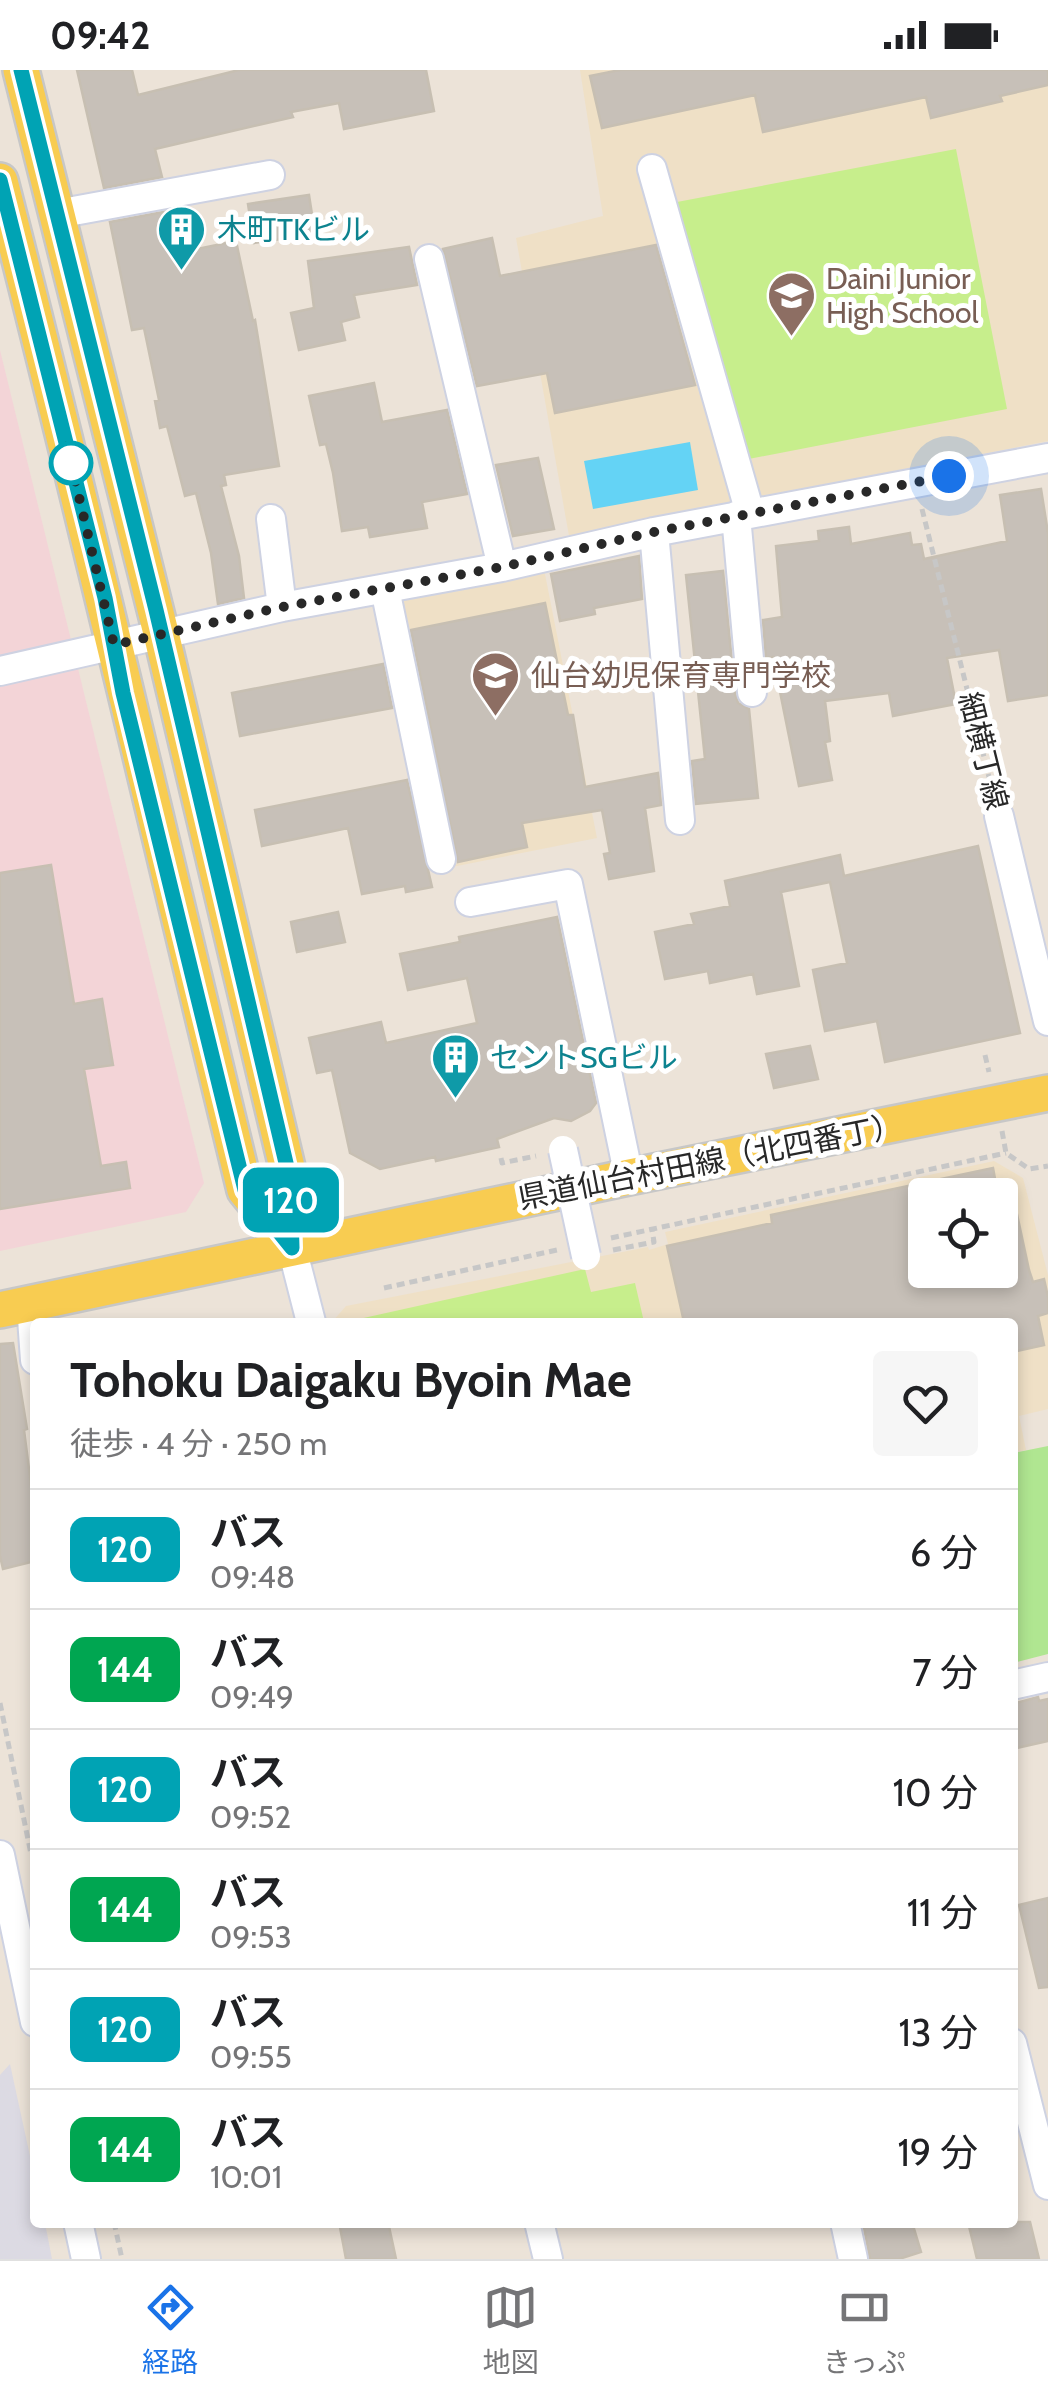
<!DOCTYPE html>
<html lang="ja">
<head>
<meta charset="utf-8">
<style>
	body { margin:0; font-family:Cabin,"Noto Sans JP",sans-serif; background:#f6f6f6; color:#202124; height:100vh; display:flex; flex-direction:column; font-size:38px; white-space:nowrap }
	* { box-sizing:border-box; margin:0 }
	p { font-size:32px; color:#757577 }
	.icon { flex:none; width:55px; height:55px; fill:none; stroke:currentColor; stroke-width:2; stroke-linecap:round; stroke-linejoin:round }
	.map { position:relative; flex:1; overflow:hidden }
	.side { position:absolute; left:30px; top:1248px; width:988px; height:910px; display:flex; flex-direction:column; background:#fff; border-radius:10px; box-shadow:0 5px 15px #0003 }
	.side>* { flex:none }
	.badge { padding:0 20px; border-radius:15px; font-size:35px; line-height:65px }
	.buttons { position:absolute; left:908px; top:1108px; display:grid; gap:20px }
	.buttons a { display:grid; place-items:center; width:110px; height:110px; border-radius:10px; background:#fff; box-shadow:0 5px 15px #0003; font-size:50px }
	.you { position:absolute; width:50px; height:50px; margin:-25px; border:8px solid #fff; border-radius:50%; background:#1a73e8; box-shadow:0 0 0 15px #1a73e833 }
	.map>.badge { position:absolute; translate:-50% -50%; box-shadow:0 0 0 5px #fff }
	.round { display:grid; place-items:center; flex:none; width:105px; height:105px; border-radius:10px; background:#f6f6f6 }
	.summary { display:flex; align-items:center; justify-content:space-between; height:170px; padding:0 40px }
	h1 { font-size:48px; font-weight:800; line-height:75px }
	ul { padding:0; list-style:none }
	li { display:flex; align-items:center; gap:30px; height:120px; padding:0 40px; border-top:2px solid #e0e0e0 }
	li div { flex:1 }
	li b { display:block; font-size:38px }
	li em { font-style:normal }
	li .badge { min-width:110px; font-weight:700; text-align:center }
	.status { display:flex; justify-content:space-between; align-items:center; height:70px; padding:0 50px; background:#fff; direction:ltr }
	.status svg { height:28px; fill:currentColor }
	.tabs { display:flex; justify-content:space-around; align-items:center; height:140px; border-top:2px solid #e0e0e0; background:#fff; font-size:28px; color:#757577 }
	.tabs a { display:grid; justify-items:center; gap:5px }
	.tabs .current { color:#1a73e8 }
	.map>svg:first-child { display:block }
</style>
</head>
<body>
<div class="status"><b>09:42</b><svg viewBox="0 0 49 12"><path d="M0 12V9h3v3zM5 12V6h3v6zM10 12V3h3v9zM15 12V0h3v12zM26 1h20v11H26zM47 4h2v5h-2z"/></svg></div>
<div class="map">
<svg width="1048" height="2189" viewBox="0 0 1048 2189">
	<rect width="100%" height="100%" fill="#ece3d8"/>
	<!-- industrial -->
	<path fill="#dcdae3" d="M10,1994L35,2109V2152L45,2153L52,2189H0V2005Z"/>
	<!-- education -->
	<path fill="#efe0c6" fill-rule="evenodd" d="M580,0H1048V371L569,466L516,168L603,146Z
		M544,499L597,768L447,798L394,528Z
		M994,1091L1023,1108L1048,1205V1339L1019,1346L1026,1380L1013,1383L1012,1252H332L346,1236L648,1177L649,1180L668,1174L665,1162ZM925,1125H1000V1200H925Z"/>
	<!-- medical -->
	<path fill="#f3d4d7" d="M0,280L204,1113L186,1142L0,1181Z"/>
	<!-- green -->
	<path fill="#b0e691" d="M1048,1376V1584L1013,1593V1383Z"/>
	<!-- pitch -->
	<path fill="#c7ee8c" d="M956,79L1007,339L728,393L677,132Z
		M585,1199L591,1222L635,1213L644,1252L350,1251Z"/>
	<!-- water -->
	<path fill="#64d3f5" d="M690,372L698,420L593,439L584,391Z"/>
	<!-- building -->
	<path fill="#c7c0b8" stroke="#c7bfb2" stroke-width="2.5" d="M77,0H132L138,25L239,0H426L434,41L344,59L339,33L291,42L293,47L155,79L162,107L104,118Z
		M620,0H1048V15L1000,26L1002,31L931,48L926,27L763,62L755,25L602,58L590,6Z
		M309,125L315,164L254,173L248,134Z
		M169,141L178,183L236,171L253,251L255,250L279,396L224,405L226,415L221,416L239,486L244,528L218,534L211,483L196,423L185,426L167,356L160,358L155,331L159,330L144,258L132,260L110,152Z
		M492,168L500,206L656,175L695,315L555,343L547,303L477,316L443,179Z
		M409,177L417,215L354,225L359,247L341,252L345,270L299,280L291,243L314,238L308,191Z
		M374,313L382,352L447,340L467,424L422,432L427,458L370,467L368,457L342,461L333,403L326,374L320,375L309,326Z
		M538,388L554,459L513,466L496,395Z
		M1041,419L1048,463V625L1008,631L999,580L947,588L956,634L893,646L889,623L825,631L830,671L825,672L832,710L799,716L773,587L766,588L763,550L782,547L776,476L819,471L818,461L849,457L851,474L910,463L912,475L921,474L924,489L1007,471L1000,425Z
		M639,486L642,529L594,538L595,544L560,551L551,504Z
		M723,501L735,624L738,633L749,639L758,728L696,734L692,691L705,689L686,505Z
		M545,533L568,645H573L585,717L658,703L661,735L645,738L654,801L609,809L604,784L610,783L602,740L522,753L527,777L458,792L411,560Z
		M383,594L392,638L240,666L232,623Z
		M407,710L432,817L406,822L405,816L362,824L348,758L262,776L255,740Z
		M978,776L1020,963L885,992L877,951L825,961L813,900L847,893L830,812L781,822L799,916L757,924L753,904L710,913L708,901L665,909L655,862L694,854L691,844L730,836L725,811L840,785L844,806Z
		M51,795L74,934L102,929L113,995L84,999L101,1096L126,1092L130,1118L0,1139V803Z
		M338,842L345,872L297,882L291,852Z
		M557,847L596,1033L590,1041L571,1051L554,1048L497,1069L499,1077L436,1091L435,1087L380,1099L350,1083L332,1000L317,1003L309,968L381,952L386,973L477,953L467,908L408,920L400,884L460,872L459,867Z
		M810,976L818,1009L774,1018L766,984Z
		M993,1098L998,1125H925V1200H1000V1114L1010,1112L1029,1200L1033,1212L1044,1209L1048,1227V1243L1038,1246L1044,1275L1012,1282V1252H684L667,1176L772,1153L771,1145Z
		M13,1273L27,1359L24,1360L35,1446V1491L3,1499L0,1486V1274Z
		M1038,1627L1039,1631L1048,1629V1671L1012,1679V1634Z
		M1048,1828V1917L1039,1918L1019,1835Z
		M339,2152H388L396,2189H346Z
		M863,2152H912L921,2182L899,2189H870Z
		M968,2152H1030L1039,2189H977Z"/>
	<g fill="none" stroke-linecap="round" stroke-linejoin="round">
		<defs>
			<path id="minor" d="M652,99L750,443
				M57,144L270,105
				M429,189L502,497
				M736,446L752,622
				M271,449L282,537
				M654,462L680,750
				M385,519L441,789
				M0,601L282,537L502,497L654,462L1048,388
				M999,746L1048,951
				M470,832L568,814L629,1107
				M292,1178L311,1252
				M31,1234L35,1290
				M1012,1615L1048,1607
				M0,1785L35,1952
				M1012,1973L1048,2115
				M78,2152L86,2189
				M539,2152L548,2189
				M845,2152L853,2189"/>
			<path id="major" d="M21,0L161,563L290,1110L292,1178
				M0,111C86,446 163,783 245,1120L292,1178
				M0,1240L629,1107L1048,1023"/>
		</defs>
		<!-- minor casing -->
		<use href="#minor" stroke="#ced2e2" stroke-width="32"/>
		<!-- major casing -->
		<use href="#major" stroke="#c7c7c7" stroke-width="40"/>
		<!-- path -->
		<path stroke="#c7c7c7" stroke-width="5" stroke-dasharray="8 5" stroke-linecap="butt" d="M922,439L992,719
			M985,985L989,1002
			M1002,1061L1006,1083L1029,1099L1048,1096
			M501,1088L502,1093L536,1086
			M611,1168L1006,1083
			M613,1180L654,1172L652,1159
			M384,1218L557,1180
			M211,1252L222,1250
			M0,1633L31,1784
			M114,2152L122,2189"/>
		<!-- minor -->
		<use href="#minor" stroke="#fff" stroke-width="28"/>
		<!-- major -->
		<use href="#major" stroke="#f8cc51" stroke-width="35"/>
		<defs>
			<path id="minor-bridge" d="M563,1080L586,1186"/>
		</defs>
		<!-- minor-bridge casing -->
		<use href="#minor-bridge" stroke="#ced2e2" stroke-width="32" stroke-linecap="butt"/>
		<!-- minor-bridge -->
		<use href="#minor-bridge" stroke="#fff" stroke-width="28"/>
	</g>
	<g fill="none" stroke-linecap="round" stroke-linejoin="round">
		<defs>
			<path id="line" d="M0,110L105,528L123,623L245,1120L292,1178L290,1110L156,540L21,0"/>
		</defs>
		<!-- line casing -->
		<use href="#line" stroke="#fff" stroke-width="22"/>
		<!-- line -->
		<use href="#line" stroke="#00a3b4" stroke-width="15"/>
		<!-- walk -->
		<path stroke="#282828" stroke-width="10" stroke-dasharray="0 18" d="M71,393L67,376L114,575L282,537L502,497L654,462L949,406"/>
	</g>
	<!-- icons -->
	<defs>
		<symbol id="building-pin" viewBox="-11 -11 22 30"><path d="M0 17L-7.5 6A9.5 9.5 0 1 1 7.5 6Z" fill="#0f9aa8" stroke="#fff"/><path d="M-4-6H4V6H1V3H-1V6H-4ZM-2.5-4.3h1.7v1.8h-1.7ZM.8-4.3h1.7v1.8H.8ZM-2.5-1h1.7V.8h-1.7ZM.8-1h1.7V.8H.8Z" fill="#fff"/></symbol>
		<symbol id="school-pin" viewBox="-11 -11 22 30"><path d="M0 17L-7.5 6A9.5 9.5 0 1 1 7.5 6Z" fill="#8d6e63" stroke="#fff"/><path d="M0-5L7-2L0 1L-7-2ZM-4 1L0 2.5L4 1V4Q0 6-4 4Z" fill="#fff"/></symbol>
		<symbol id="university-pin" viewBox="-11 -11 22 30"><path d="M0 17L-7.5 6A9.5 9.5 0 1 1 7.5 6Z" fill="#8d6e63" stroke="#fff"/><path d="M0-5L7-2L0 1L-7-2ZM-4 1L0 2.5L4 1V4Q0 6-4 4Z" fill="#fff"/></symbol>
	</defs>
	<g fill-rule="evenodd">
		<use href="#building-pin" x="154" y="132" width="55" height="75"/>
		<use href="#school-pin" x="764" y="198" width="55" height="75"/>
		<use href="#university-pin" x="468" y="578" width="55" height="75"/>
		<use href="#building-pin" x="428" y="960" width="55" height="75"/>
	</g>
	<!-- markers -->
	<circle fill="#fff" stroke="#00a3b4" stroke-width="5" cx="71" cy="393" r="20"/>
	<g text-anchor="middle" stroke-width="10" stroke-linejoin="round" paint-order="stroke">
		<!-- culture labels -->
		<g font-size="30" fill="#0d838f" stroke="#fff" text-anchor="start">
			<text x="217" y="170">木町TKビル</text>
			<text x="490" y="998">セントSGビル</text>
		</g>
		<!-- education labels -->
		<g font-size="30" fill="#785e54" stroke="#fff" text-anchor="start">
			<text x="826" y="219">Daini Junior<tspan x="826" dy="34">High School</tspan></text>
			<text x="531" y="616">仙台幼児保育専門学校</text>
		</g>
		<!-- street labels -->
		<g font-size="30" fill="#282828" stroke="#fff">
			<text transform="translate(983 681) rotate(76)" y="10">細横丁線</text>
			<text transform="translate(710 1092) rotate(-11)" y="10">県道仙台村田線（北四番丁）</text>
		</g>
	</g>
</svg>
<div class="buttons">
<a><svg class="icon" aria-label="locate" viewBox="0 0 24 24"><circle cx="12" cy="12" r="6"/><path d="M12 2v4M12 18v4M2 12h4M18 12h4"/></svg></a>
</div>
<div class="you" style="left:949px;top:406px"></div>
<b class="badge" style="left:291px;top:1130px;background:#00a3b4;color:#fff">120</b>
<section class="side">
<div class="summary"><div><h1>Tohoku Daigaku Byoin Mae</h1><p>徒歩 · 4 分 · 250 m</p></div><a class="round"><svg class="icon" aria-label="heart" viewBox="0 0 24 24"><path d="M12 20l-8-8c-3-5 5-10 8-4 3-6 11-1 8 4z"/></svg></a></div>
<ul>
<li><span class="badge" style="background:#00a3b4;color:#fff">120</span><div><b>バス</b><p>09:48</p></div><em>6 分</em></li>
<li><span class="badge" style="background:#00a651;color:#fff">144</span><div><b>バス</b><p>09:49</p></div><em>7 分</em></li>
<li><span class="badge" style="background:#00a3b4;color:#fff">120</span><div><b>バス</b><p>09:52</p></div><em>10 分</em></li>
<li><span class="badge" style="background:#00a651;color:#fff">144</span><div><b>バス</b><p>09:53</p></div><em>11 分</em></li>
<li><span class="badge" style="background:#00a3b4;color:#fff">120</span><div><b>バス</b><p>09:55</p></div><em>13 分</em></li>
<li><span class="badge" style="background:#00a651;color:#fff">144</span><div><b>バス</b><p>10:01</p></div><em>19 分</em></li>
</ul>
</section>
</div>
<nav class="tabs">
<a class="current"><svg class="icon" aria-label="directions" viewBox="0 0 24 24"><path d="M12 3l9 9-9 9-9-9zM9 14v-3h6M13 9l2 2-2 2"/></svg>経路</a>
<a><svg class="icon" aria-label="map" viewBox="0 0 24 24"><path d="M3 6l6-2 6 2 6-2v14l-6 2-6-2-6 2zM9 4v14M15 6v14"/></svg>地図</a>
<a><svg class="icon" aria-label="tickets" viewBox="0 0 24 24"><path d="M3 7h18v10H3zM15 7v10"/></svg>きっぷ</a>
</nav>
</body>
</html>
